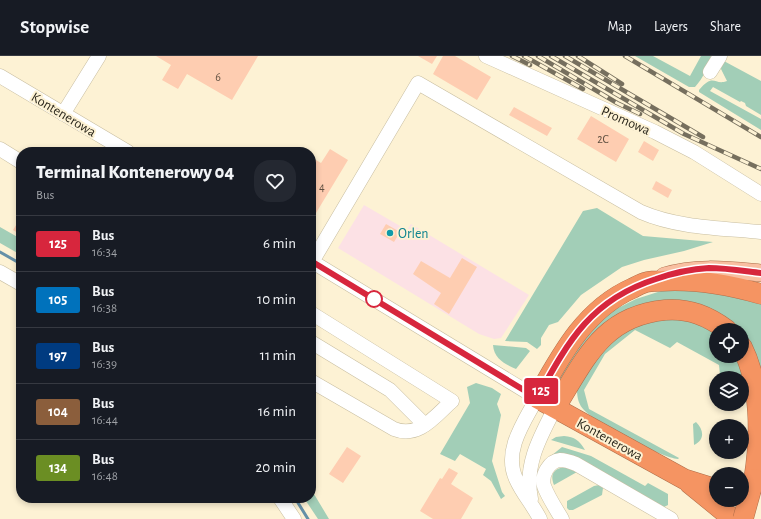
<!DOCTYPE html>
<html lang="en">
<head>
<meta charset="utf-8">
<style>
	body { margin:0; font-family:"Alegreya Sans",sans-serif; background:#242831; color:#f1f3f6; height:100vh; display:flex; flex-direction:column; font-size:15px; white-space:nowrap }
	* { box-sizing:border-box; margin:0 }
	p { font-size:13px; color:#9ea1a6 }
	.icon { flex:none; width:22px; height:22px; fill:none; stroke:currentColor; stroke-width:2; stroke-linecap:round; stroke-linejoin:round }
	.map { position:relative; flex:1; overflow:hidden }
	.panel { position:absolute; left:16px; top:91px; width:300px; height:356px; display:flex; flex-direction:column; background:#171b24; border-radius:16px; box-shadow:0 2px 6px #0003 }
	.panel>* { flex:none }
	.badge { padding:0 8px; border-radius:3px; font-size:14px; line-height:26px }
	.controls { position:absolute; left:709px; top:267px; display:grid; gap:8px }
	.controls a { display:grid; place-items:center; width:40px; height:40px; border-radius:50%; background:#171b24; box-shadow:0 2px 6px #0003; font-size:20px }
	.map>.badge { position:absolute; translate:-50% -50%; box-shadow:0 0 0 2px #fff }
	.round { display:grid; place-items:center; flex:none; width:42px; height:42px; border-radius:16px; background:#242831 }
	.overview { display:flex; align-items:center; justify-content:space-between; height:68px; padding:0 20px }
	h1 { font-size:19px; font-weight:800; line-height:30px }
	ul { padding:0; list-style:none }
	li { display:flex; align-items:center; gap:12px; height:56px; padding:0 20px; border-top:1px solid #363941 }
	li div { flex:1 }
	li b { display:block; font-size:15px }
	li em { font-style:normal }
	li .badge { min-width:44px; font-weight:700; text-align:center }
	header { display:flex; align-items:center; gap:24px; box-sizing:border-box; height:56px; padding:0 20px; background:#171b24; border-bottom:1px solid #363941 }
	header strong { font-size:19px }
	nav { display:flex; gap:22px; margin-inline-start:auto; font-size:14px }
	.map>svg:first-child { display:block }
</style>
</head>
<body>
<header>
<strong>Stopwise</strong>
<nav><a>Map</a><a>Layers</a><a>Share</a></nav>
</header>
<div class="map">
<svg width="761" height="463" viewBox="0 0 761 463">
	<rect width="100%" height="100%" fill="#fdf2d4"/>
	<!-- commercial -->
	<path fill="#fce1e5" d="M364,149L407,174L411,168L529,239L501,282L494,283L479,278L338,192Z"/>
	<!-- green -->
	<path fill="#a2ceb7" d="M635,0H653L690,20L701,0H711C707,12 704,21 695,31H689Z
		M722,4L761,25V59L746,50L745,47L741,45L740,46L713,31L710,35L761,63V74L699,36V34C714,16 714,30 727,25L721,13Z
		M597,152L643,180L713,186L684,195L644,204L622,211L581,239L558,266L549,269L541,282V289L537,293L527,286L505,285L583,155Z
		M0,171L21,183V199L0,187Z
		M705,234L761,248V314L753,291L742,278V274H738L719,258L664,244L563,321L554,334L553,328L592,272L614,254L636,243L661,235Z
		M647,262L686,263L716,277V300H737L745,320L724,322L720,319L719,309L677,286L670,292L635,274L605,298L584,334L589,353L679,402L678,403C662,402 596,367 584,354C579,349 577,342 577,334L602,291Z
		M493,289L526,292L530,295L516,313C505,308 494,303 493,289Z
		M476,327L492,332L501,338L497,348L501,359L492,405L502,436L505,440L501,443L491,425L483,419L486,413L460,398L455,405L440,398L470,347L467,331Z
		M696,366C704,374 705,384 694,389L693,368Z
		M564,380C575,381 579,384 585,394L551,384L556,381Z
		M562,391L591,400L645,430L648,427L668,438V449L664,451L576,401L546,404Z
		M564,411L577,416L554,429C550,419 553,413 564,411Z
		M599,429L603,432L602,439L573,454H569L567,452V445L594,430Z
		M311,433L329,463H318L304,442H311Z"/>
	<g fill="none" stroke-linecap="round" stroke-linejoin="round">
		<!-- stream -->
		<path stroke="#6590a7" stroke-width="3" d="M0,196L21,208
			M295,442L308,463"/>
	</g>
	<!-- building -->
	<path fill="#fecdb1" d="M156,0H258L232,44L187,18L178,33L162,24L171,9Z
		M418,0H437L432,8Z
		M443,0H455L491,21L477,44L433,18Z
		M514,51L552,72L547,80L509,59Z
		M591,60L629,83L616,106L577,83Z
		M644,85L659,94L653,105L638,96Z
		M330,93L348,104L316,157L311,154V101L321,107Z
		M656,125L672,134L668,142L652,133Z
		M21,161V179L13,174Z
		M386,168L400,176L394,186L380,178Z
		M462,202L477,211L449,258L434,248L441,237L413,218L421,205L450,222Z
		M347,391L361,400L343,427L329,418Z
		M449,412L458,417L451,428L473,442L461,463H433L420,455L440,422L442,423Z"/>
	<g fill="none" stroke-linecap="round" stroke-linejoin="round">
		<defs>
			<path id="minor" d="M486,0L655,76L694,96L761,138
				M710,16L720,0
				M0,20L128,96
				M63,58L99,0
				M0,93L21,106
				M311,205L537,342C524,366 503,395 516,423C522,437 533,449 540,463
				M312,206L418,27L641,156C678,172 721,172 761,176
				M0,216L21,228
				M311,257L452,345C435,360 419,383 394,373L311,325
				M311,286L390,334L425,369
				M280,442L294,463
				M531,443C524,409 540,381 555,352
				M562,463C556,453 548,441 544,430C541,419 549,405 560,404C566,404 571,406 576,408L671,463"/>
			<path id="major" d="M664,220C697,210 728,214 761,217"/>
			<path id="highway" d="M742,291C761,329 761,380 754,423
				M555,352C585,304 602,260 665,254C689,252 708,260 727,274
				M689,427L733,463
				M716,433L684,423L537,342C561,299 585,253 633,232C637,230 642,227 647,226C651,225 657,225 662,225C695,223 729,229 761,238"/>
		</defs>
		<!-- minor casing -->
		<use href="#minor" stroke="#c8bea1" stroke-width="15"/>
		<!-- major casing -->
		<use href="#major" stroke="#ae6e4a" stroke-width="18"/>
		<!-- highway casing -->
		<use href="#highway" stroke="#ae6e4a" stroke-width="21"/>
		<!-- minor -->
		<use href="#minor" stroke="#fff" stroke-width="14"/>
		<!-- major -->
		<use href="#major" stroke="#f9bfa1" stroke-width="17"/>
		<!-- highway -->
		<use href="#highway" stroke="#f59462" stroke-width="20"/>
		<defs>
			<path id="rail" d="M512,0L530,9
				M524,0L583,33
				M538,0L617,47L640,58
				M551,0L684,78L761,113
				M565,0L703,81
				M578,0L622,28
				M625,0L761,81"/>
		</defs>
		<!-- rail casing -->
		<use href="#rail" stroke="#766f5e" stroke-width="4.5"/>
		<!-- rail -->
		<use href="#rail" stroke="#fdf2d4" stroke-width="3" stroke-dasharray="9" stroke-linecap="butt"/>
		<defs>
			<path id="highway-bridge" d="M743,463L754,423"/>
		</defs>
		<!-- highway-bridge casing -->
		<use href="#highway-bridge" stroke="#ae6e4a" stroke-width="21" stroke-linecap="butt"/>
		<!-- highway-bridge -->
		<use href="#highway-bridge" stroke="#f59462" stroke-width="20"/>
	</g>
	<g fill="none" stroke-linecap="round" stroke-linejoin="round">
		<defs>
			<path id="line" d="M311,205L537,342C568,286 590,244 656,223C673,217 691,213 709,212C726,212 744,215 761,217"/>
		</defs>
		<!-- line casing -->
		<use href="#line" stroke="#fff" stroke-width="9"/>
		<!-- line -->
		<use href="#line" stroke="#d7263d" stroke-width="6"/>
	</g>
	<!-- markers -->
	<circle fill="#0f9aa8" stroke="#fdf2d4" stroke-width="1.5" cx="390" cy="177" r="4"/>
	<circle fill="#fff" stroke="#d7263d" stroke-width="2" cx="374" cy="243" r="8"/>
	<g text-anchor="middle" stroke-width="4" stroke-linejoin="round" paint-order="stroke">
		<!-- number labels -->
		<g font-size="12" fill="#605041">
			<text x="218" y="25">6</text>
			<text x="603" y="87">2C</text>
			<text x="322" y="135">4</text>
		</g>
		<!-- street labels -->
		<g font-size="14" fill="#2b271c" stroke="#fdf2d4">
			<text transform="translate(64 58) rotate(31)" y="5">Kontenerowa</text>
			<text transform="translate(626 64) rotate(24)" y="5">Promowa</text>
			<text transform="translate(610 383) rotate(29)" y="5">Kontenerowa</text>
		</g>
		<!-- culture labels -->
		<g font-size="14" fill="#0d838f" stroke="#fdf2d4" text-anchor="start">
			<text x="398" y="182">Orlen</text>
		</g>
	</g>
</svg>
<div class="controls">
<a><svg class="icon" aria-label="locate" viewBox="0 0 24 24"><circle cx="12" cy="12" r="6"/><path d="M12 2v4M12 18v4M2 12h4M18 12h4"/></svg></a>
<a><svg class="icon" aria-label="layers" viewBox="0 0 24 24"><path d="M12 4l9 5-9 5-9-5zM3 14l9 5 9-5"/></svg></a>
<a>+</a>
<a>−</a>
</div>
<b class="badge" style="left:541px;top:335px;background:#d7263d;color:#fff">125</b>
<section class="panel">
<div class="overview"><div><h1>Terminal Kontenerowy 04</h1><p>Bus</p></div><a class="round"><svg class="icon" aria-label="heart" viewBox="0 0 24 24"><path d="M12 20l-8-8c-3-5 5-10 8-4 3-6 11-1 8 4z"/></svg></a></div>
<ul>
<li><span class="badge" style="background:#d7263d;color:#fff">125</span><div><b>Bus</b><p>16:34</p></div><em>6 min</em></li>
<li><span class="badge" style="background:#0072bc;color:#fff">105</span><div><b>Bus</b><p>16:38</p></div><em>10 min</em></li>
<li><span class="badge" style="background:#003b80;color:#fff">197</span><div><b>Bus</b><p>16:39</p></div><em>11 min</em></li>
<li><span class="badge" style="background:#8b5e3c;color:#fff">104</span><div><b>Bus</b><p>16:44</p></div><em>16 min</em></li>
<li><span class="badge" style="background:#6b8e23;color:#fff">134</span><div><b>Bus</b><p>16:48</p></div><em>20 min</em></li>
</ul>
</section>
</div>
</body>
</html>
